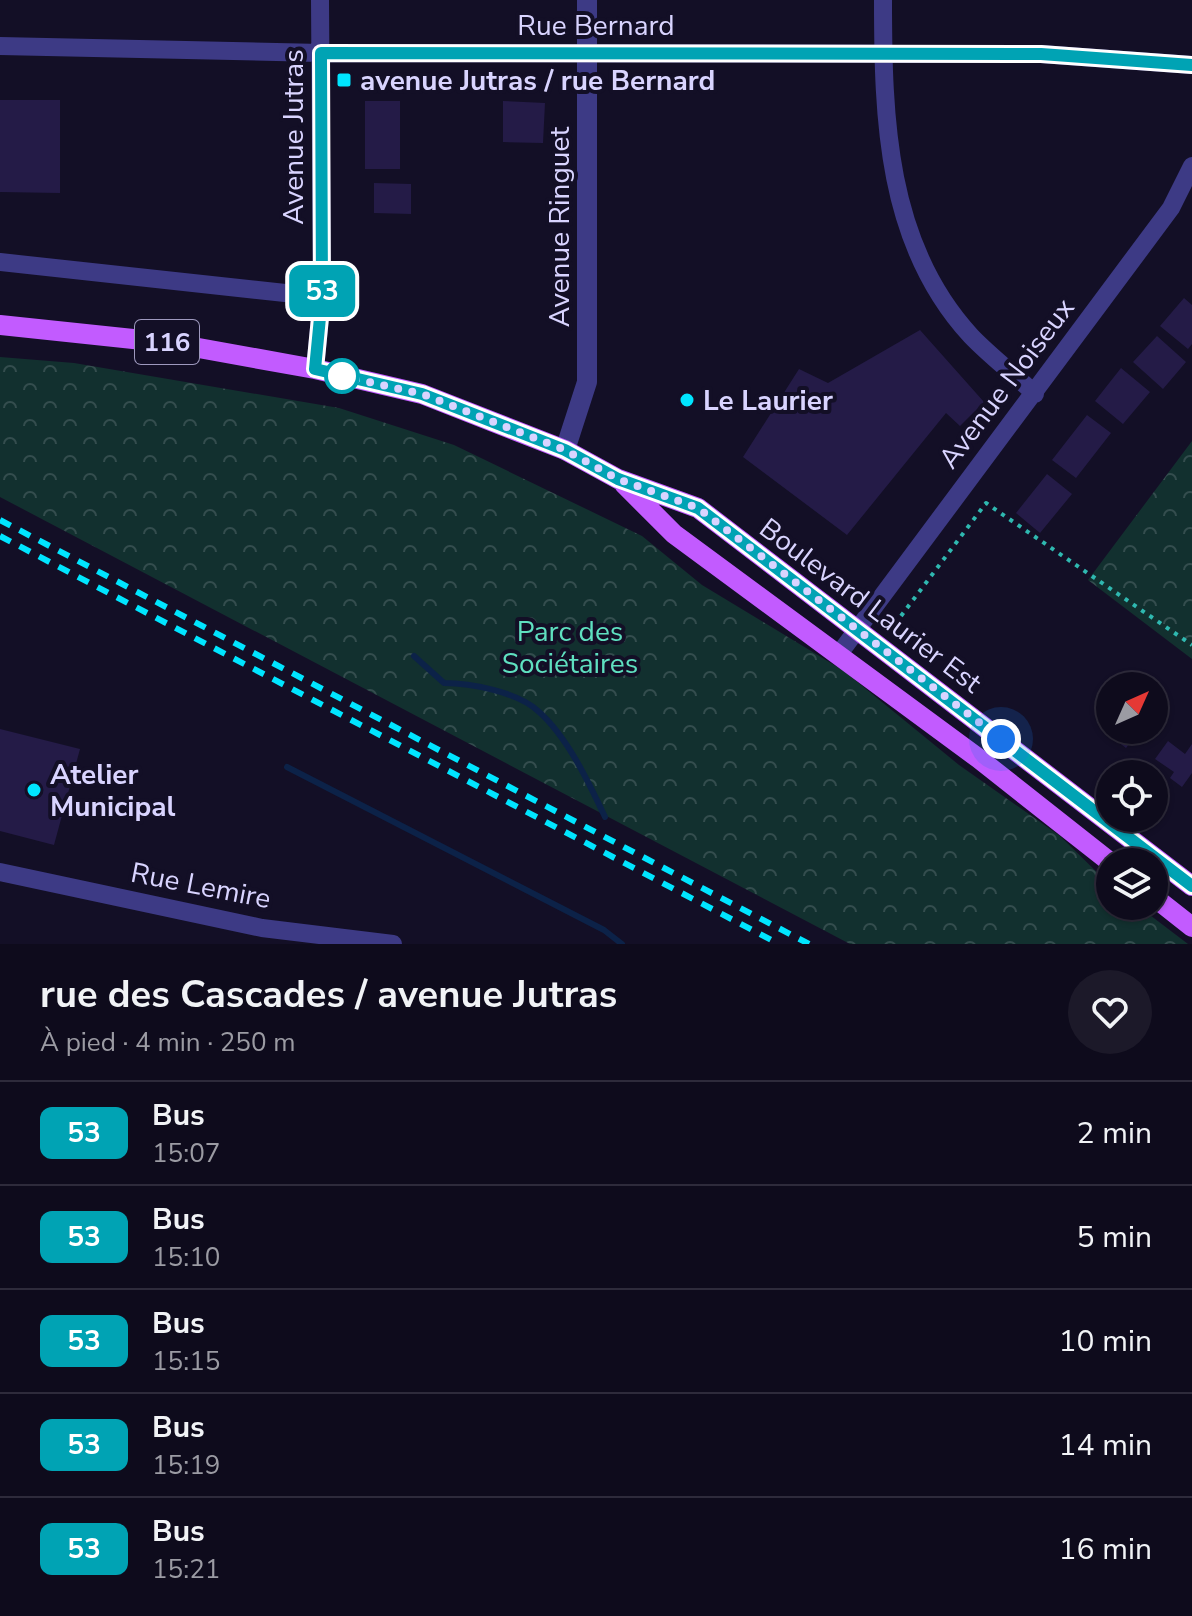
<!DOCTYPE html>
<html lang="fr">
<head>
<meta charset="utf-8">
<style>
	body { margin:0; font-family:"Nunito Sans",sans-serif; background:#1c1929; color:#f1f3f6; height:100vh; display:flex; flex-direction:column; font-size:30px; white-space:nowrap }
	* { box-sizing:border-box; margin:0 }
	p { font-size:26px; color:#9b9ba3 }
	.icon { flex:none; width:44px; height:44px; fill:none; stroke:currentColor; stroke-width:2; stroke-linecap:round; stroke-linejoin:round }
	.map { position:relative; height:944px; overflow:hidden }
	.side { display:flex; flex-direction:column; background:#0e0b1c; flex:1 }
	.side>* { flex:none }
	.badge { padding:0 16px; border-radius:12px; font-size:28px; line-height:52px }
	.needle { width:52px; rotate:45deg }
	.fabs { position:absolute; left:1096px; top:672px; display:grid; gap:16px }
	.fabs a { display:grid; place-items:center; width:72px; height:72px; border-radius:50%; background:#0e0b1c; box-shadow:0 2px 6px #0004,0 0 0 2px #2e2b3b; font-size:40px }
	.you { position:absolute; width:40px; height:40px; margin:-20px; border:6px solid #fff; border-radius:50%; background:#1a73e8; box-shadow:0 0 0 12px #1a73e833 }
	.map>.badge { position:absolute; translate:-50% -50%; box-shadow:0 0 0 4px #fff }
	.round { display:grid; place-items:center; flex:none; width:84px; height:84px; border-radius:42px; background:#1c1929 }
	.summary { display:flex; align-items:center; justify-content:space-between; height:136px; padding:0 40px }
	h1 { font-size:38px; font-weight:700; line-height:60px }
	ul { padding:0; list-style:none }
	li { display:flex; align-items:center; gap:24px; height:104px; padding:0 40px; border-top:2px solid #2e2b3b }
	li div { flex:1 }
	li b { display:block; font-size:30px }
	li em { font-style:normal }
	li .badge { min-width:88px; font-weight:700; text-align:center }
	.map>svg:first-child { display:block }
</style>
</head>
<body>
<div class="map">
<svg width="1192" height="944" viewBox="0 0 1192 944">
	<defs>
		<pattern id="forest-crowns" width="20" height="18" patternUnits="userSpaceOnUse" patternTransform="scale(2)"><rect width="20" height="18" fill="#12302f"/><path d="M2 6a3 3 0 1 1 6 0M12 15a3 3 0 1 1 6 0" fill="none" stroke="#344d4e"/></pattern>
	</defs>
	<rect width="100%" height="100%" fill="#130f26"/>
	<!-- forest -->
	<path fill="url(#forest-crowns)" d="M0,357L74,363L339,408L454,445L642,536L702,585L844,671L959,765L1060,836L1110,885V906H1138L1188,944H850L0,497Z
		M1192,441V659L1088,580Z"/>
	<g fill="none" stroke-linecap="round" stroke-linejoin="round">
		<!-- stream -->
		<path stroke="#0c2248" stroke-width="6" d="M414,656L444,683C470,683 518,692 538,711C567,736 589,783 605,817
			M287,767L604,930L622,944"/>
	</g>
	<!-- building -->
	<path fill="#241b47" d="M0,100H60V193L0,192Z
		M365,101H400V169H365Z
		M503,101L545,103L543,143L503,142Z
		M374,183L411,184V214L374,213Z
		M1184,298L1192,305V344L1188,349L1160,326Z
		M920,330L984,402L960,426L946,413L847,535L743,457L799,369L828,383Z
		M1157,336L1186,362L1163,389L1133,362Z
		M1121,368L1150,392L1123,424L1095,401Z
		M1087,415L1111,433L1076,478L1052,460Z
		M1047,474L1072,494L1040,533L1016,513Z
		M1110,721V730H1140L1126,748L1103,730Z
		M0,729L80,749L54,845L0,831Z
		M1168,741L1185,754L1192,744V773L1182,787L1170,778L1174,772L1155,759Z"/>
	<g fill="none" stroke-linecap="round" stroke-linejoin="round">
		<!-- path -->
		<path stroke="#2fb8b0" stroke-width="4" stroke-dasharray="4 6" stroke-linecap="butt" d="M889,632L986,503L1192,645"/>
		<!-- minor -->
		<path stroke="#3d3a85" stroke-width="18" d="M883,0C883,118 886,244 971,336C990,356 1014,374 1035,394
			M0,46L321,53L1041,54L1192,65
			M0,262L322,297
			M315,369L322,297L320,0
			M839,654L1171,208L1192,166
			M0,872L262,928L393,944"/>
		<!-- tertiary -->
		<path stroke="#3d3a85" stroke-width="20" d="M565,450L587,382V0"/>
		<!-- primary -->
		<path stroke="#c25bff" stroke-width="20" d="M0,325L171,343L315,369L422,394L565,450L618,479L698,508L1192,886
			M624,484L674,534L978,758L1110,862
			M1154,897L1192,927"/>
		<!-- rail -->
		<path stroke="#00e5ff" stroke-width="6" stroke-dasharray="12 10" stroke-linecap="butt" d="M0,520L809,944
			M0,536L779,944"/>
	</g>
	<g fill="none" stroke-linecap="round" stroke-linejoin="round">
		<defs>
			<path id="line" d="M1192,65L1041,54L321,53L322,297L315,369L422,394L565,450L618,479L698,508L1192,886"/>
		</defs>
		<!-- line casing -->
		<use href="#line" stroke="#fff" stroke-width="18"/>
		<!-- line -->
		<use href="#line" stroke="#00a3b4" stroke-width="12"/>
		<!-- walk -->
		<path stroke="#d9d4ff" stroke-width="8" stroke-dasharray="0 14.4" d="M342,376L422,394L565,450L618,479L698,508L1001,739"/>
	</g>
	<!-- markers -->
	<g fill="#00e5ff" stroke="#130f26" stroke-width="3">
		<rect x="336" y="72" width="16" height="16" rx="4"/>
		<circle cx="687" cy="400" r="8"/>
		<circle cx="34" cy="790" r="8"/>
	</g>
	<circle fill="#fff" stroke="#00a3b4" stroke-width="4" cx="342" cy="376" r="16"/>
	<g text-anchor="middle" stroke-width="8" stroke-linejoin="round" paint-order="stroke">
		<!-- shield labels -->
		<rect fill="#130f26" stroke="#9e99be" stroke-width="2" x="135" y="320" width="64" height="44" rx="6"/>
		<g font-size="26" font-weight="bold" fill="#d9d4ff">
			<text x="167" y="351">116</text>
		</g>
		<!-- street labels -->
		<g font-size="28" fill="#d9d4ff" stroke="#130f26">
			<text x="596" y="35">Rue Bernard</text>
			<text transform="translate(293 137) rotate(-90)" y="10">Avenue Jutras</text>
			<text transform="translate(559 227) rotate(-90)" y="10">Avenue Ringuet</text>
			<text transform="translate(1006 383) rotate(-53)" y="10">Avenue Noiseux</text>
			<text transform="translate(871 605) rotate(37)" y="10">Boulevard Laurier Est</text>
			<text transform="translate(201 885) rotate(11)" y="10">Rue Lemire</text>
		</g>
		<!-- poi labels -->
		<g font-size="28" font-weight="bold" fill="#d9d4ff" stroke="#130f26" text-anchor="start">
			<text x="360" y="90">avenue Jutras / rue Bernard</text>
			<text x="703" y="410">Le Laurier</text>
			<text x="50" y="784">Atelier<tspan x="50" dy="32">Municipal</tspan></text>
		</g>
		<!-- park labels -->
		<g font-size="28" fill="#5fe0c0" stroke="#130f26">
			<text x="570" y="641">Parc des<tspan x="570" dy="32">Sociétaires</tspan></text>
		</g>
	</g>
</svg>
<div class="fabs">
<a><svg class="needle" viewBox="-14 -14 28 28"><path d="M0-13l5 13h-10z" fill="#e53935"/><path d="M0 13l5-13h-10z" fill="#9b9ba3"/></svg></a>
<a><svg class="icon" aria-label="locate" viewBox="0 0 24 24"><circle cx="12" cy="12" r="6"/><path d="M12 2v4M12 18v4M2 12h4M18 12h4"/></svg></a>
<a><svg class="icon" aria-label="layers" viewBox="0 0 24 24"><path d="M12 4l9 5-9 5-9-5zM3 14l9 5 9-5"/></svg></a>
</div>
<div class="you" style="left:1001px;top:739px"></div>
<b class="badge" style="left:322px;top:291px;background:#00a3b4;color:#fff">53</b>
</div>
<section class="side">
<div class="summary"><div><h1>rue des Cascades / avenue Jutras</h1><p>À pied · 4 min · 250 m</p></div><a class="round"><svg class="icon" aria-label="heart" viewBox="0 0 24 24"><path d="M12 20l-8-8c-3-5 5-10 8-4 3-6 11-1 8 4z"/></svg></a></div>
<ul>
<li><span class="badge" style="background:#00a3b4;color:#fff">53</span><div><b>Bus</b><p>15:07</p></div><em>2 min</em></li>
<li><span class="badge" style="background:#00a3b4;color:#fff">53</span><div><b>Bus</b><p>15:10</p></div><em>5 min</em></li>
<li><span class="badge" style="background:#00a3b4;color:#fff">53</span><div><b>Bus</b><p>15:15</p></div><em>10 min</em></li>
<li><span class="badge" style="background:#00a3b4;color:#fff">53</span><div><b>Bus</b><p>15:19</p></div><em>14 min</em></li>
<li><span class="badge" style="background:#00a3b4;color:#fff">53</span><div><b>Bus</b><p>15:21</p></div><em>16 min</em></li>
</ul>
</section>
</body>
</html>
